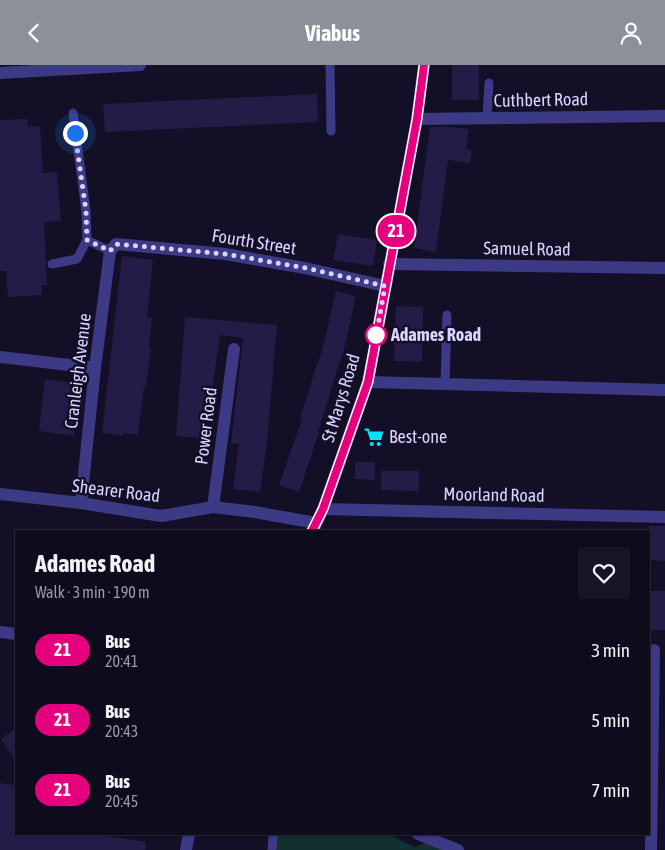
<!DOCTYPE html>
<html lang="en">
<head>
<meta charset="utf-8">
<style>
	body { margin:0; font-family:"Asap Condensed",sans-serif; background:#171425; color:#f1f3f6; height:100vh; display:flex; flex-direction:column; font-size:19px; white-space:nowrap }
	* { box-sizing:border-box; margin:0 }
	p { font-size:16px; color:#9b9ba3 }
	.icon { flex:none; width:28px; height:28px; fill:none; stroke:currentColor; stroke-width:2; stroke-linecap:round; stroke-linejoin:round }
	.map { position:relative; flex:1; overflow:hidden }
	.drawer { position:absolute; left:15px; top:465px; width:635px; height:305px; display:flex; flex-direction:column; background:#0e0b1c; border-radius:0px; box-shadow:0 1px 4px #0004,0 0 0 1px #2e2b3b }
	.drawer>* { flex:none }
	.badge { padding:0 10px; border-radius:16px; font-size:18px; line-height:32px }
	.you { position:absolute; width:25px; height:25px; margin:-12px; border:4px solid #fff; border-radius:50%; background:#1a73e8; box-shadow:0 0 0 8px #1a73e833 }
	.map>.badge { position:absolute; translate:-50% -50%; box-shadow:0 0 0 2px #fff }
	.round { display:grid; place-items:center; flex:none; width:52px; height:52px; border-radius:0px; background:#171425 }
	.overview { display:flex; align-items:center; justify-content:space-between; height:85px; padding:0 20px }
	h1 { font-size:24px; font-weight:700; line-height:38px }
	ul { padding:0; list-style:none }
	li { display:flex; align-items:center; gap:15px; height:70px; padding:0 20px }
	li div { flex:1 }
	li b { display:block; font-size:19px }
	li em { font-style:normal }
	li .badge { min-width:55px; font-weight:700; text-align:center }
	header { display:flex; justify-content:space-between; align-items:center; height:65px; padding:0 20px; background:#8c9099; color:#fff; font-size:22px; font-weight:700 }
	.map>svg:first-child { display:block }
</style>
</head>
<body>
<header><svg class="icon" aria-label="back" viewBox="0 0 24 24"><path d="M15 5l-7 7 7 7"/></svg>Viabus<svg class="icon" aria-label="person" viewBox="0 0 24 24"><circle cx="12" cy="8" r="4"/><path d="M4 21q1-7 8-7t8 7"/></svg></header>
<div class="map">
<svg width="665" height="785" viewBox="0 0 665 785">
	<rect width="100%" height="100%" fill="#130f26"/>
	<!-- green -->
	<path fill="#12302f" d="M273,769H387L415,782L434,775L449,785H272Z"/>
	<!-- building -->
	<path fill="#241b47" d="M452,0H479V35H452Z
		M317,29L318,57L105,67L103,39Z
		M27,54L28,62L40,61L43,108L57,107L61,156L44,157L47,220H42V230L8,232L6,206H0V55Z
		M430,62H451L469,64L466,84L472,85L470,98L448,95L436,187L414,183Z
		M338,169L377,175L373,201L333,195Z
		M122,191L153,195L147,252L152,253L149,281L151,282L146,322L144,321L138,370L123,368V371L102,368Z
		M336,226L356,231L342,293H341L318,367H319L299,427L279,420L302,354L300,353L319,293L320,294Z
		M396,241L423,242L422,297L394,296Z
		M185,252L277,260L267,378L260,427L233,424L239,379L231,378L243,273L220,270L205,374L176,371Z
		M45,314L80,319L74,371L39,366Z
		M355,397H375V415L355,414Z
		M381,406H419V426L381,425Z
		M649,461H665V496L649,495Z
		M649,526H665V565H649Z
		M16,663V697L1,674Z
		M0,718L16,720V769H93L146,777L145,785H0Z"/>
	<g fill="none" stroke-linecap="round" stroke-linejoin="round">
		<!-- service -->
		<path stroke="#3d3a85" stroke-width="9" d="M330,0L331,66
			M73,48L86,146L87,175L110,186
			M487,53L489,18
			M52,199L77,194L87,175
			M445,319L447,250
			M272,785L273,770"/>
		<!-- minor -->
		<path stroke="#3d3a85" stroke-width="12" d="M0,8L140,0
			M417,54L665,51
			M389,199L665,203
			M0,292L95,303
			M368,317L665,325
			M0,429L81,438L161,451L213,442L255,447L316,458
			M81,438L95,303L110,186L116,179L225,189L305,203L385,221
			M213,442L234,284
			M323,444L665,452
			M0,567L16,569
			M418,769L458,785
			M651,785L654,585"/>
		<!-- tertiary -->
		<path stroke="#3d3a85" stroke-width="12" d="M313,466L323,444L368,317L417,54L424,0
			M186,785L189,769"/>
	</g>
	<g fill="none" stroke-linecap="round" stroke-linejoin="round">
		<defs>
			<path id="line" d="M312,466L323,444L368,317L417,54L424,0"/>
		</defs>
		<!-- line casing -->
		<use href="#line" stroke="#fff" stroke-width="11"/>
		<!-- line -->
		<use href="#line" stroke="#e6007e" stroke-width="8"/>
		<!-- walk -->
		<path stroke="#d9d4ff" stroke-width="5" stroke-dasharray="0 9" d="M75,68L86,146L87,175L110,186L116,179L225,189L306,203L385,221L375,278L376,270"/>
	</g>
	<!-- icons -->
	<defs>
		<symbol id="supermarket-bare" viewBox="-9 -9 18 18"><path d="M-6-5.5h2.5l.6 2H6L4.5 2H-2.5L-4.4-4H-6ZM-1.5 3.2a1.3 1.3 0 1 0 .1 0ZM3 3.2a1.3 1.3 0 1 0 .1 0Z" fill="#00e5ff" stroke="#130f26" stroke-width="2.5" paint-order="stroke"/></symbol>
	</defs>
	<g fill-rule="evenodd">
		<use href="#supermarket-bare" x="360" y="358" width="28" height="28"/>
	</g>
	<!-- markers -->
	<circle fill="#fff" stroke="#e6007e" stroke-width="2.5" cx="376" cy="270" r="10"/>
	<g text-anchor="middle" stroke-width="5" stroke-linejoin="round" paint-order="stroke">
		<!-- street labels -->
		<g font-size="18" fill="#d9d4ff" stroke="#130f26">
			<text transform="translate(541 35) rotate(-1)" y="6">Cuthbert Road</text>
			<text transform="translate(254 177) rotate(9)" y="6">Fourth Street</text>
			<text transform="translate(527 184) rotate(1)" y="6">Samuel Road</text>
			<text transform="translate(78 306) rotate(-83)" y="6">Cranleigh Avenue</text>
			<text transform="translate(341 333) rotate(-73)" y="6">St Marys Road</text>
			<text transform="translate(206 361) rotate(-83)" y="6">Power Road</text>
			<text transform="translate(116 426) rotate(7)" y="6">Shearer Road</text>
			<text transform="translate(494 430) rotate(1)" y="6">Moorland Road</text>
		</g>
		<!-- stop labels -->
		<g font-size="18" font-weight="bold" fill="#d9d4ff" stroke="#130f26" text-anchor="start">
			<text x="391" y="276">Adames Road</text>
		</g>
		<!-- poi labels -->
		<g font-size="18" fill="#d9d4ff" stroke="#130f26" text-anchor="start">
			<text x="389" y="378">Best-one</text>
		</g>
	</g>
</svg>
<div class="you" style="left:75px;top:68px"></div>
<b class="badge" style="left:396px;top:166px;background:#e6007e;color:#fff">21</b>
<section class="drawer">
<div class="overview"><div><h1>Adames Road</h1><p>Walk · 3 min · 190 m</p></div><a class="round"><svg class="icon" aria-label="heart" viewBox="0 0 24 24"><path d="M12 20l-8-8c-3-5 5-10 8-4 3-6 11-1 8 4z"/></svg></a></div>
<ul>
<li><span class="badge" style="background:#e6007e;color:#fff">21</span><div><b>Bus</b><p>20:41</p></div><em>3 min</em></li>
<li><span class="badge" style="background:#e6007e;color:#fff">21</span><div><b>Bus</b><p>20:43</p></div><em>5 min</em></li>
<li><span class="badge" style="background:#e6007e;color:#fff">21</span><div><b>Bus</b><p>20:45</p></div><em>7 min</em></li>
</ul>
</section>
</div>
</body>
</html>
